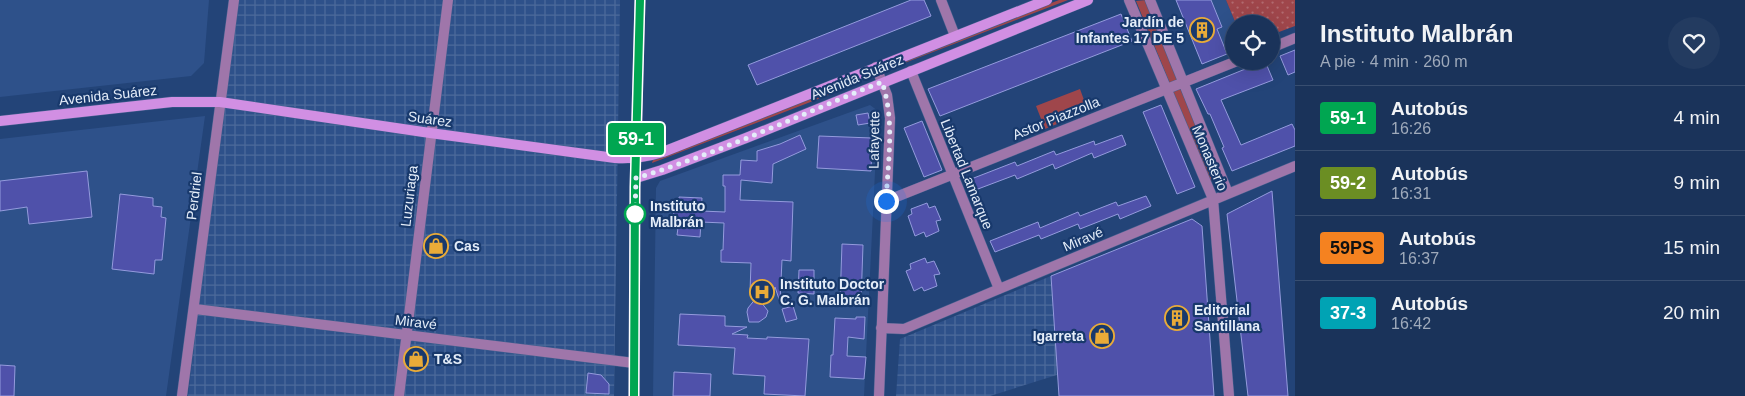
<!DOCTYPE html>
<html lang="es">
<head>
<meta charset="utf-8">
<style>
	body { margin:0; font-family:Arial,sans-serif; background:#233b60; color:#f1f3f6; height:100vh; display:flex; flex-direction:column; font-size:19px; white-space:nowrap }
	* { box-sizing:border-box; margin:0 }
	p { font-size:16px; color:#9faabb }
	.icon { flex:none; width:28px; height:28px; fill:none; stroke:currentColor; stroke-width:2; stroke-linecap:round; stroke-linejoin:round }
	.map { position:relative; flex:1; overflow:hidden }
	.drawer { display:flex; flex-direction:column; background:#1a335a; width:450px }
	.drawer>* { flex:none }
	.badge { padding:0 10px; border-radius:4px; font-size:18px; line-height:32px }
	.fabs { position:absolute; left:1225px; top:15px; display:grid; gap:10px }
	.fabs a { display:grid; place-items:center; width:55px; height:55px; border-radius:50%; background:#1a335a; box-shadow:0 5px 20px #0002,0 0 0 1px #384e70; font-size:25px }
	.you { position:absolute; width:25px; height:25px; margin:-12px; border:4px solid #fff; border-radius:50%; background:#1a73e8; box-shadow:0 0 0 8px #1a73e833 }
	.map>.badge { position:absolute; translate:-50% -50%; box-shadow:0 0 0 2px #fff }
	.round { display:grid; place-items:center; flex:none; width:52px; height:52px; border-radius:26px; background:#233b60 }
	.summary { display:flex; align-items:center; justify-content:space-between; height:85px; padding:0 25px }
	h1 { font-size:24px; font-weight:600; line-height:38px }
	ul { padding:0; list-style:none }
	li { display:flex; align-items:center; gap:15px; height:65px; padding:0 25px; border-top:1px solid #384e70 }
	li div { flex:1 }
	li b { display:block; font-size:19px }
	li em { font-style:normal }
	li .badge { min-width:55px; font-weight:700; text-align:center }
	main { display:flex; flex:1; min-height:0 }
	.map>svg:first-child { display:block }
</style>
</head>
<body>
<main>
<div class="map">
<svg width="1295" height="396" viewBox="0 0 1295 396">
	<defs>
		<pattern id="industrial-grid" width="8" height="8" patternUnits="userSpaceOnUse" patternTransform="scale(1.25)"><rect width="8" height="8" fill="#2e518a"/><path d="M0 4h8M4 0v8" fill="none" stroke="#4c6a9b"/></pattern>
		<pattern id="park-dots" width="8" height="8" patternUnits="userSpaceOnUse" patternTransform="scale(1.25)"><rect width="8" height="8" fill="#9f464b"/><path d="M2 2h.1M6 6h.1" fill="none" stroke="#b16a6f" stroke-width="1.8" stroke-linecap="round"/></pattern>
	</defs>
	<rect width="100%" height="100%" fill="#234478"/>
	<!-- built -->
	<path fill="#2e518a" d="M0,0H209L204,63L191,76L0,97Z
		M1176,0H1226L1236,24H1234V51L1202,64Z
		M870,105L878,111L864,396H653L656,188L660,181Z
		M205,116L166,396H0V139Z"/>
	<!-- industrial -->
	<path fill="url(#industrial-grid)" d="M235,0H620L614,396H188Z
		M1051,276L1060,374L990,396H896L900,339Z"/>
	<!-- green -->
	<path fill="#9f464b" d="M1059,0H1068L889,69V67Z
		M1146,0L1178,80L1170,84L1136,1Z
		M851,83L853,84L852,86L652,163L653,160Z
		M1182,88L1217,178L1208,182L1173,92Z
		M1080,89L1088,111L1045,129L1036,106Z"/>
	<!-- park -->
	<path fill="url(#park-dots)" d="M1226,0H1295V26L1271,35V24H1236Z"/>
	<!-- building -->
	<path fill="#4f51aa" stroke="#949bdd" d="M911,0H924L931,16L757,85L748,65Z
		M1176,0H1211L1222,27L1217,29L1227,54L1202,64Z
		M1121,14L1132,41L940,116L928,89Z
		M1295,50V72L1288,75L1280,56Z
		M1265,61L1273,80L1221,100L1241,145L1292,124L1295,130V146L1232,171L1222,148L1224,147L1210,114H1208L1196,89Z
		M1161,105L1195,187L1177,194L1143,112Z
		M868,113L870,123L858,125L856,115Z
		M922,121L942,170L924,177L904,128Z
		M800,135L806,149L773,164L772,183L741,180L740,200L793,202L791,261L782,260L780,302L775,287L773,293L750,292L751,263L721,262V250H723L724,223L701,222L700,237L677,235L678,228H673L674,208L679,209V197L702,198L701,211L725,212V186H723V175H740L741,160L757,161V151L780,144Z
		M1122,135L1126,145L1094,158L1092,153L1055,169L1053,164L1017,179L1015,175L970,192L966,181L1015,162L1017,166L1054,151L1056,155L1094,141L1095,145Z
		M819,136L872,138L871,171L817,168Z
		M87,171L92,217L29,224L27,207L0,211V181Z
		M1272,191L1288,396H1248L1227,214Z
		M120,194L153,198V206L162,207L161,217L166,218L162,260H155L154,274L112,269Z
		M1146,196L1151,206L1120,219L1118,214L1080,229L1078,224L1041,239L1039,235L995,252L990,241L1038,222L1040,228L1078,212L1080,216L1116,202L1118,206Z
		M927,203L929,208L935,206L941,220L936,221L939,231L926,237L924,232L915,236L908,216L912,214L911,209Z
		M1192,219L1202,226L1214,396H1059L1051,276Z
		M842,244L863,245L861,302H840Z
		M925,258L927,263L934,261L940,274L934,275L937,286L924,291L922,287L914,291L906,271L911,269L910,264Z
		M799,270H814V294L798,293Z
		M757,297L768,311L766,317L759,322H749L747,312L748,308Z
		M793,306L797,319L786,322L782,309Z
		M680,314L725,316V326L747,327L732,334L748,335L747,338L767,339V337L809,339L805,396L764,394L765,376L733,374L735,348L678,345Z
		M856,317H865L864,339L848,337L847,356L866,357L864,379L830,377L831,355H833L835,318L856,319Z
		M0,365L15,366L14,396H0Z
		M674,372L711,374L710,396H673Z
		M588,373L601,375L609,384V394L586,393Z"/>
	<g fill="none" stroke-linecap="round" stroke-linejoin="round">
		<defs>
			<path id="street" d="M941,0L955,36
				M1129,0L1213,199L1229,396
				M1150,0L1228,193
				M1271,48L1295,38
				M876,67L887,95L890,118L879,396
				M911,71L999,289
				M886,201L1237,61
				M195,309L634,363
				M881,328L904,329L999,289L1295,166
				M182,396L234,0
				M399,396L448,0"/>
			<path id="secondary" d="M0,121L172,102H220L430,133L615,158C632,159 647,157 663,152L1047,0
				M636,178L662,170L746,138L1088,0
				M634,396L635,187L640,0"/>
		</defs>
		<!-- street casing -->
		<use href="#street" stroke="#425f8d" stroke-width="11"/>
		<!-- secondary casing -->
		<use href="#secondary" stroke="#425f8d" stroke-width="11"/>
		<!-- street -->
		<use href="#street" stroke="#9f76aa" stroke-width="10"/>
		<!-- secondary -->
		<use href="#secondary" stroke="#d18fe3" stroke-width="10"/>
	</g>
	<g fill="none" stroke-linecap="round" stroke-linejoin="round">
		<defs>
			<path id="line" d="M634,396L635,187L640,0"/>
		</defs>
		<!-- line casing -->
		<use href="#line" stroke="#fff" stroke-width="11"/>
		<!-- line -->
		<use href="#line" stroke="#00a651" stroke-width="8"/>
		<!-- walk -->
		<path stroke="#e4edf9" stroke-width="5" stroke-dasharray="0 9" d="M635,214L636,178C720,153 801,114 882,82C895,120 888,162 886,201"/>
	</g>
	<!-- icons -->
	<defs>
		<symbol id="building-ring" viewBox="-11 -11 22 22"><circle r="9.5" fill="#18396c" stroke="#e9ab38" stroke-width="1.5"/><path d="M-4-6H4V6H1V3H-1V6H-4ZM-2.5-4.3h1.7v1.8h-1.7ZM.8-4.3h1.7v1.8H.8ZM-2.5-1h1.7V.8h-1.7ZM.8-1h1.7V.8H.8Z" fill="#e9ab38"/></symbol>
		<symbol id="shop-ring" viewBox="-11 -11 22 22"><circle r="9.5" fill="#18396c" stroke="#e9ab38" stroke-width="1.5"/><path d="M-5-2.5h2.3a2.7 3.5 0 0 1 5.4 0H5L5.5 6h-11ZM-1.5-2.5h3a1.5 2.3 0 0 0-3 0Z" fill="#e9ab38"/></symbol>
		<symbol id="hospital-ring" viewBox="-11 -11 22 22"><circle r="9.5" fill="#18396c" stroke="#e9ab38" stroke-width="1.5"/><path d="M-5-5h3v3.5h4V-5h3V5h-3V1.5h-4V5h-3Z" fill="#e9ab38"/></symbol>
	</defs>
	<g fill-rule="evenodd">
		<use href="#building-ring" x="1188" y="16" width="28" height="28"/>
		<use href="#shop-ring" x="422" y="232" width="28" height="28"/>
		<use href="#hospital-ring" x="748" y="278" width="28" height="28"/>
		<use href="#building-ring" x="1163" y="304" width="28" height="28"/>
		<use href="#shop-ring" x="1088" y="322" width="28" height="28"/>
		<use href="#shop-ring" x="402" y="345" width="28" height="28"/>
	</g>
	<!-- markers -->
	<circle fill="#fff" stroke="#00a651" stroke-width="2.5" cx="635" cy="214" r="10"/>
	<g text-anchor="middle" stroke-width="4.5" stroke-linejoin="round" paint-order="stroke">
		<!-- poi labels -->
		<g font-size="14" font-weight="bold" fill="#e4edf9" stroke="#18396c" text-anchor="start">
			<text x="1184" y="27" text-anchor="end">Jardín de<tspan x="1184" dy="16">Infantes 17 DE 5</tspan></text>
			<text x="454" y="251">Cas</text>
			<text x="780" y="289">Instituto Doctor<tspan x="780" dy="16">C. G. Malbrán</tspan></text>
			<text x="1194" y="315">Editorial<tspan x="1194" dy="16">Santillana</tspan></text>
			<text x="1084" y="341" text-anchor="end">Igarreta</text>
			<text x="434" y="364">T&amp;S</text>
		</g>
		<!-- street labels -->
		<g font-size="14" fill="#e4edf9" stroke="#18396c">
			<text transform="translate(857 77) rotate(-22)" y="5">Avenida Suárez</text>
			<text transform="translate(108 95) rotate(-6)" y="5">Avenida Suárez</text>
			<text transform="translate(1056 118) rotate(-22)" y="5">Astor Piazzolla</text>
			<text transform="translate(430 119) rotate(8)" y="5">Suárez</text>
			<text transform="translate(874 140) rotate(-89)" y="5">Lafayette</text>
			<text transform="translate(1210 158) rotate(67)" y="5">Monasterio</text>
			<text transform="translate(967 174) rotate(68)" y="5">Libertad Lamarque</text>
			<text transform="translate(194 196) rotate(-83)" y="5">Perdriel</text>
			<text transform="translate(409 196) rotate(-83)" y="5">Luzuriaga</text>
			<text transform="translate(1083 239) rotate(-23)" y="5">Miravé</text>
			<text transform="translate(416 322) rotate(7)" y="5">Miravé</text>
		</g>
		<!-- stop labels -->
		<g font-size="14" font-weight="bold" fill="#e4edf9" stroke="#18396c" text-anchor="start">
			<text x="650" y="211">Instituto<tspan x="650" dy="16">Malbrán</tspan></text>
		</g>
	</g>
</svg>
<div class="fabs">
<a><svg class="icon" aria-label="locate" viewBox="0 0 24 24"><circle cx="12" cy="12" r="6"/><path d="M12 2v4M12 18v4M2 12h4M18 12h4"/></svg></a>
</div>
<div class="you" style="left:886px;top:201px"></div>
<b class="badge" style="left:636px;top:139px;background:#00a651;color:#fff">59-1</b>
</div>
<section class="drawer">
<div class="summary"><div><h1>Instituto Malbrán</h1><p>A pie · 4 min · 260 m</p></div><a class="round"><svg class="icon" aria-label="heart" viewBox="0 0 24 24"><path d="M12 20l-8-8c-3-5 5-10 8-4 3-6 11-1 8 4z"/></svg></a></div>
<ul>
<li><span class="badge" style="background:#00a651;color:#fff">59-1</span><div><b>Autobús</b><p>16:26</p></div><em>4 min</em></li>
<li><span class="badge" style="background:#6b8e23;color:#fff">59-2</span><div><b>Autobús</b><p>16:31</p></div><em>9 min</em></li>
<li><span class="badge" style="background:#f58220;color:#111">59PS</span><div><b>Autobús</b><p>16:37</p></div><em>15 min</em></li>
<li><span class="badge" style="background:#00a3b4;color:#fff">37-3</span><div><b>Autobús</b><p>16:42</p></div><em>20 min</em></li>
</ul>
</section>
</main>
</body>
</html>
